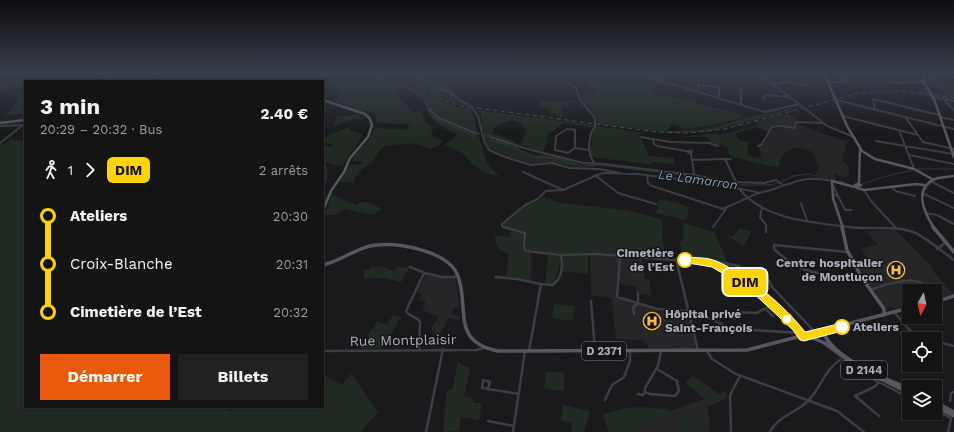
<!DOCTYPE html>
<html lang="fr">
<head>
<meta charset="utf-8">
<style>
	body { margin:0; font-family:"Work Sans",sans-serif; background:#212122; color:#f1f3f6; height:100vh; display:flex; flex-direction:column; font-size:15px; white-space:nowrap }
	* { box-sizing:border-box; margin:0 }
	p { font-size:13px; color:#9d9ea0 }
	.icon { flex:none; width:22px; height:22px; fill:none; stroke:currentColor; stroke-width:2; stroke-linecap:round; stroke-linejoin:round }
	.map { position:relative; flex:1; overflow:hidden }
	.sheet { position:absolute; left:24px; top:80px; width:300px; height:328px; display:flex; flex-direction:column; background:#141415; border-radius:0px; box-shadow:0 1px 3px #0004,0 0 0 1px #333334 }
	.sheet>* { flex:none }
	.badge { padding:0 8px; border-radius:6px; font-size:14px; line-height:26px }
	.needle { width:26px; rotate:188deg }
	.fabs { position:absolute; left:902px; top:284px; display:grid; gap:8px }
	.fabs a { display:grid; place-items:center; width:40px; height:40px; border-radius:0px; background:#141415; box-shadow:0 1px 3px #0004,0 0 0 1px #333334; font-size:20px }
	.map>.badge { position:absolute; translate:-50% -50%; box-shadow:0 0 0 2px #fff }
	.legs { display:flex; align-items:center; gap:6px; height:44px; padding:0 16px; font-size:13px }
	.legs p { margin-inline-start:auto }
	.overview { display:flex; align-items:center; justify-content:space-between; height:68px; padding:0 16px }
	h1 { font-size:22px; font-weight:700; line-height:30px }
	.cta { display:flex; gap:8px; margin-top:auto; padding:8px 16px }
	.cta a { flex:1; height:46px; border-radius:0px; background:#ea580c; color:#fff; font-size:16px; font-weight:700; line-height:46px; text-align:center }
	.cta a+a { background:#212122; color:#f1f3f6 }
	ul { padding:0 16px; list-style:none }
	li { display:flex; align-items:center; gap:14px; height:48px; font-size:15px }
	li i { display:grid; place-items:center; width:6px; height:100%; margin:0 5px; background:currentColor }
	li i::after { content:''; width:10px; height:10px; margin:-5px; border:3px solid; border-radius:50%; background:#141415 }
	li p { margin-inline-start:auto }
	li:first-child i { background:linear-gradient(#0000 50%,currentColor 0) }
	li:last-child i { background:linear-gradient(currentColor 50%,#0000 0) }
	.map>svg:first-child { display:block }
</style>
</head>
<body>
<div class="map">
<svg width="954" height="432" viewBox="0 0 954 432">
	<rect width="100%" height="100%" fill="#1a1a1c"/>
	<!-- built -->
	<path fill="#262629" d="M928,74L954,84V100L935,97L933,93L944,94L942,91L937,90L935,86H929L925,78Z
		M788,113L796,119L795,124H764L758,126L755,122Z
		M796,124L848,142L846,144L842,160L849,167V175L843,177L835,174L836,181L816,177V173L812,171H818L819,169L813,152L795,147L781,156L764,159L761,157L759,146L763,145L773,129L787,127L797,129Z
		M895,230L934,269L932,270L954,294L935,299V291H909V306L895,309L892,307L886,309L876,297L856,262L869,259L860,249L878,245L866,231Z
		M590,255L642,259L645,279H649L651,295L636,294V287L619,283L617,298L657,311L687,312L695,345L694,349L649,348L643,340L616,339L612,298L591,295Z
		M426,275L455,278L459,301V308L454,307L451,314L460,316V319L459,321L449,318L432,348L431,347L436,337L431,329L439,317L422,310L426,302L419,300L422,294L416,293Z
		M707,398L710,432H632L667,416L672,410Z"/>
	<!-- green -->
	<path fill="#212b23" d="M0,73H108L94,81H25V88L13,87L0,93Z
		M125,73H144L150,77V81H105L115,76Z
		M161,73H392L419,93L455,106L471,109L487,164L499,176L485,173L473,165L462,153L445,145L457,135C441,126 429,122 425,102L406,88L393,91L414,112L421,111L425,121L434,128L431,131L432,135L443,141L438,146L429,149C418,140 395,145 382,147L372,161L356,176L353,183L340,182L350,164L360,165L362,162L351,161L356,153L369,140L375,128L408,130L409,124L376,123V115L374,112L362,111L336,102C336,100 338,98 338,96C339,88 329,86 323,86V81H162L164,77Z
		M399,73H439L452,85L450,87L463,103L470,106C443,101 422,89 399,73Z
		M583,73H596L601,76L602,85L650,83L655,86L652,93L660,96L695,100V103L731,111L745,117C724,122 705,128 684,129L678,125L672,124L667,131L701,129L718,126L744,118L800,106L778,114L708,132L671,133L597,124V119L580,96H590V93L595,94V90L587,86L588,84Z
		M25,91V114L22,113L5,116Z
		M540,101H580L581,102L568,103L571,107H563L562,117L558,116L555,113H550L549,108L542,107Z
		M476,110L594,125L591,127L562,123L553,132L549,133C546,138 547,146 543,152L520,145L526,131L521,123L510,120L495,126L493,133L515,142L521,150L535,155L545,154L566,159L578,164L577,168L554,162L529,163L506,156L489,148L486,143L482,129L481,113Z
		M358,114L363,119H355L333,126L336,117Z
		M764,124H795V128L772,126L770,132L756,127L736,133L738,140L749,142L747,149L748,156L764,159L781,156L779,166L773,167L733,157L729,154L727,147L710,142L707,137H679L717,133L719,135Z
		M351,126L348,130L363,134C357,146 348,154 343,166L330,164L325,161L328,174L326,183L323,182V145L330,147L333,145L323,141V138Z
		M596,126L652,134L639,133L649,156L674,158L675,164L651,162V164H647L591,157L590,154L592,141L594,140L592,139L591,131Z
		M11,139L20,141L25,139V407H229L231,412L233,407H323V374L342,385L349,377L350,372L378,412L360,432H0V144H4Z
		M332,195C341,198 348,203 357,205L359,202H368L382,209L372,215L344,209L335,215H324Z
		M544,197L561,203L626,210L662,219L664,260L596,253L565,254L526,250L527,232L503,225L525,206L539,201Z
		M660,199L679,203L689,208L686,220L656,213Z
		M683,223L714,232L728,263L683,257L680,241H683Z
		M740,228L752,231L744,246L720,231L733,237Z
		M511,230L524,234L522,250L525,253H531V280L506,276L509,254C498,250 497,246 494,235L510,237Z
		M548,255L560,256L561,258L555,282L551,284L545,283Z
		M588,255V274L562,271L564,257Z
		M371,266L384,267L395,272L397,267L409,268L401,282L384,278L364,279V270L371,269Z
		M554,304L574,306L573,321L552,318Z
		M393,315L401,317L383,348H360L377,321L387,325Z
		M458,362L464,366L470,368L464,396L473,398V403H482L479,420L461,417L459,431L443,432L447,391L453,389Z
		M546,371L564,373V391L544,389Z
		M693,376L719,394L726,390L727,398L710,406H708L707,398L705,399L685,383Z
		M922,379L943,389L942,398L935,395V387H921Z
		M563,405L590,411L584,432H571L572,423L561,420Z
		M641,407L667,409L670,412L667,416L632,432H609L603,414L627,408Z
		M693,410L704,421L693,431L691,429L688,432H673L684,422L683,420Z"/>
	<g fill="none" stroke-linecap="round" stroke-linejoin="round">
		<!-- stream -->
		<path stroke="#2f3841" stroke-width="1" d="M255,73H267
			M383,73L382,84L403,86L411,90L425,101L432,117L474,136
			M490,140L513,147L534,157L555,158L582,166L601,165L697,177L738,185H771L784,181L793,176L809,174L816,176
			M917,169H954
			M838,181L844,182
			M863,184L883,177L913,170"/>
		<!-- minor-tunnel -->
		<path stroke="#37383c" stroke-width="2" stroke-dasharray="2 1" stroke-linecap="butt" d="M475,133L488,136"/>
		<!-- minor-far1 -->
		<path stroke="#3d3d43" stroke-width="2" d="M403,73L419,78L434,87L449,92L461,101L470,105L478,116L484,141L489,150L505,157L531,165L552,163L570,168L599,169L620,173
			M560,73L565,80L575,87L581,101L595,118V126L591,133L589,144L590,155L594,163
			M635,73L765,112L799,104
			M697,73L699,92
			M757,73L799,104
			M842,73L848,82
			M868,73L872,78
			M883,73L891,83L923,82
			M913,73L921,80
			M946,73L954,77
			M787,82L807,85L808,79
			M828,82H848
			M774,84L787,82L785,73
			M699,85L719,87V98
			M741,88V105
			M933,97L954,101
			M943,99L954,110
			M764,100L765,95L790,97
			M836,100L954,129
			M430,109L437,117L475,133
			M807,110L827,126L854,137
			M875,110L873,99L939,115
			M843,116L918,135
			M940,117L954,120
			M906,118L923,142L954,149
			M0,126L25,125
			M567,129L575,130V148L568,153L555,150L556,136Z
			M899,130L914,169
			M488,136L524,148L583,163L604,164L694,175L729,182L764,183L776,180L783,185
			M641,137L670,142L709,143L718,146
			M653,140L654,144L657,146L686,151L691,154L695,181
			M876,141L953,154
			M0,143L23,125
			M758,146L762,144L772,127L781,126L795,128L796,122L823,123
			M575,148L589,150
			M686,151H692L691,154
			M909,155L954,164
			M725,159H731
			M692,160L725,159L736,182
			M523,172L563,190
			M595,175L618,193L656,204
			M647,175L648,183L652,186L723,209L747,198
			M930,181L954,193
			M891,187L896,191L915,196
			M740,190C768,222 816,222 855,228
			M864,190L871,201L896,228
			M922,193L954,208
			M833,194L838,196L834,187
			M838,196L845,210H851
			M747,198C759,191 762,193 774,189C800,180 803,176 832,181
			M801,203L807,220
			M762,208L760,217L766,225V228
			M926,213L937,215L954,224
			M713,227L726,209
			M507,228L502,226V224L525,205L538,199L546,191L563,190L602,173L637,174L695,181L757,192"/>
		<!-- minor -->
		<path stroke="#3d3d43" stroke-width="2.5" d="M504,227L525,233L524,249L526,251L561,255L596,254L713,263L755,288L804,335
			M766,227V232
			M849,227C869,230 895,225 913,232C923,235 944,253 954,260
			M895,227L896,228
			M937,249L945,243
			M663,256L670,258
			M620,257L617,297L657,309L688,311
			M676,259L698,351
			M713,263L718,262L739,266L749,284
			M410,267L425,273
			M764,272L772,287L814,331
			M818,273C800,270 787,261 774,249V245L847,252
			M495,277L517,279L541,284
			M871,290C880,286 909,277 919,282C922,283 925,288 928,291
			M591,301L595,350
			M765,309L773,316
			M894,312L913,334L928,339
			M742,313L735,318H731L730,312L756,313L773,305
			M634,314L633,308L638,303V294
			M690,317L709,318L727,327L736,329L800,333
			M935,341L954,346
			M823,343L864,374L909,398
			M419,349L420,322C417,316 409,317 406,311L423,275L425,273L442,277H457
			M323,351L477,350L484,348
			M529,351L541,284L553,285C562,278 563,266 561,255
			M707,351L712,359L736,374L837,411L864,432
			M657,369L677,381L679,391L675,396L650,394L645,392V388L658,366L661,351
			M483,380L490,382L488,389L482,388Z
			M878,382L876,386L855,396L879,416
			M488,389L519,394
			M638,394L643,395L645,392
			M605,400L612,385L624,377L630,361V351
			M950,401L951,393L954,392
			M935,410L951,418L948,432
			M488,421L514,426
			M426,432L443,349
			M513,432L525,351
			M731,432L730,395L740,376
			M770,432C778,416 796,413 808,401C820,389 825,369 840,360"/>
		<!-- major-far1 -->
		<path stroke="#565860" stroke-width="2.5" d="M153,73L157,81
			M824,73L847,126L862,151L875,159L914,169L932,179
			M921,80H924L925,81L923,82Z
			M924,80V76L927,73
			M99,81L114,73
			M924,82L934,99L954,157
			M323,100L365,114L370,119L372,125L368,137L350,158L344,172L331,191L323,210
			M0,123L25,120
			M855,185L859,183L860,148
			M857,188L864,190L916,184L924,185
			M843,228L833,198L832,181L855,187L861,185
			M934,228C924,212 913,189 935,179C941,177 948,177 954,176"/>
		<!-- major -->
		<path stroke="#565860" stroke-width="3.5" d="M842,227L847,250L862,278L884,309V315
			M933,227L954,252
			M323,265C342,261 358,246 377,245C400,243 449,251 458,276C470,309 450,341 498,351L747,350L909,308
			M935,302L954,296
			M823,332C834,359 883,377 909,389
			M808,336L827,344L861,369L909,393
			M800,338L835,329
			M935,402L954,412
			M935,406L954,416"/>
		<!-- rail -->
		<path stroke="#4d4f56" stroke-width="1" stroke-dasharray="4.5 3.5" stroke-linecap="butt" d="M396,73C419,90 442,102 470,108
			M477,108L656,132L688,133L725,129L859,93L900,91L954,98"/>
		<!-- minor-bridge -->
		<path stroke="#3d3d43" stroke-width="2" d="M800,105L807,110"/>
	</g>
	<!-- sky -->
	<linearGradient id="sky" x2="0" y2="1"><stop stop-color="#0e0e0f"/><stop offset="0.54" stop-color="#383e4b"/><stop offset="1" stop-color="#383e4b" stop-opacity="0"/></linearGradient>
	<rect width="954" height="134" fill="url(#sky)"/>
	<!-- line-1 -->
	<path fill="#ffd500" stroke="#fff" d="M685,257C695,258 707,257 716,261C747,274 785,306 805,332L842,323L845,324L846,327L845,330L842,331L804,341L800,340L793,330L749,289L712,267L682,262L681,260L682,258Z"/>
	<!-- icons -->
	<defs>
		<symbol id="hospital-ring" viewBox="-11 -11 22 22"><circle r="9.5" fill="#151517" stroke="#f9c035" stroke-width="1.5"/><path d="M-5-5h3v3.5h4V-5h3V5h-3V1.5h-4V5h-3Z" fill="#f9c035"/></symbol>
	</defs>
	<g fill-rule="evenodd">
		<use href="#hospital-ring" x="886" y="260" width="20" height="20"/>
		<use href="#hospital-ring" x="642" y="311" width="20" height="20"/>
	</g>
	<!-- markers -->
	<g fill="#fff" stroke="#ffd500" stroke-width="2">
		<circle cx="685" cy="260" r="7"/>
		<circle cx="787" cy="319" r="5"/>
		<circle cx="842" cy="327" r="7"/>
	</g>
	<g text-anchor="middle" stroke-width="3" stroke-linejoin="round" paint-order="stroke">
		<!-- shield labels -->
		<g fill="#151517" stroke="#7f828a" stroke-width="1">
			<rect x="582" y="342" width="44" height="18" rx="3"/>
			<rect x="841" y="361" width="46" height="18" rx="3"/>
		</g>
		<g font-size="11" font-weight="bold" fill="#acb0bc">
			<text x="604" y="355">D 2371</text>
			<text x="864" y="374">D 2144</text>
		</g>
		<!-- stop labels -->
		<g font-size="12" font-weight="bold" fill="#acb0bc" stroke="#151517" text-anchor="end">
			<text x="674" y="257">Cimetière<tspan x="674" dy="14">de l’Est</tspan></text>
			<text x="853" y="331" text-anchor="start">Ateliers</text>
		</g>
		<!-- poi labels -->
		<g font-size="12" font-weight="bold" fill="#acb0bc" stroke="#151517" text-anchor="end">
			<text x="883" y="267">Centre hospitalier<tspan x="883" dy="14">de Montluçon</tspan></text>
			<text x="665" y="318" text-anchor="start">Hôpital privé<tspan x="665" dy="14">Saint-François</tspan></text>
		</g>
		<!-- water labels -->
		<g font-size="13" font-style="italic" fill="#829cb8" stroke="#151517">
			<text transform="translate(698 179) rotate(8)" y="5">Le Lamarron</text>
		</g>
		<!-- near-street labels -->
		<g font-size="14" fill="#acb0bc" stroke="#151517">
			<text transform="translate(403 340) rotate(-1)" y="5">Rue Montplaisir</text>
		</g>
	</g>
</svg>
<div class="fabs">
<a><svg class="needle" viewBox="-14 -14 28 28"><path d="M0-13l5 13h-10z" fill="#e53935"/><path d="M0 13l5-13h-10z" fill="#9d9ea0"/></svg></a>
<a><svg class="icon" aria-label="locate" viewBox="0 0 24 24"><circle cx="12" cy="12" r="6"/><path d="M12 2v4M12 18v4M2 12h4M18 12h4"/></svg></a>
<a><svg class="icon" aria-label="layers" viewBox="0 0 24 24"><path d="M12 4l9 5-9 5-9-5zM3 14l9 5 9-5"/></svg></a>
</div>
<b class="badge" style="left:745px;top:282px;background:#ffd500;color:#111">DIM</b>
<section class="sheet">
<div class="overview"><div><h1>3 min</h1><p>20:29 – 20:32 · Bus</p></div><b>2.40 €</b></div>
<div class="legs"><svg class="icon" aria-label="walk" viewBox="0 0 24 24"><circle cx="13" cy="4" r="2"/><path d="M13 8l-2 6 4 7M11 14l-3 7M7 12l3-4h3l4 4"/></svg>1<svg class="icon" aria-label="forward" viewBox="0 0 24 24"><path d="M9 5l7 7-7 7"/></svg><b class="badge" style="background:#ffd500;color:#111">DIM</b><p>2 arrêts</p></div>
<ul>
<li><i style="color:#ffd500"></i><b>Ateliers</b><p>20:30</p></li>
<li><i style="color:#ffd500"></i><span>Croix-Blanche</span><p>20:31</p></li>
<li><i style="color:#ffd500"></i><b>Cimetière de l’Est</b><p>20:32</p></li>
</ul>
<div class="cta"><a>Démarrer</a><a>Billets</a></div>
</section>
</div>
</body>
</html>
